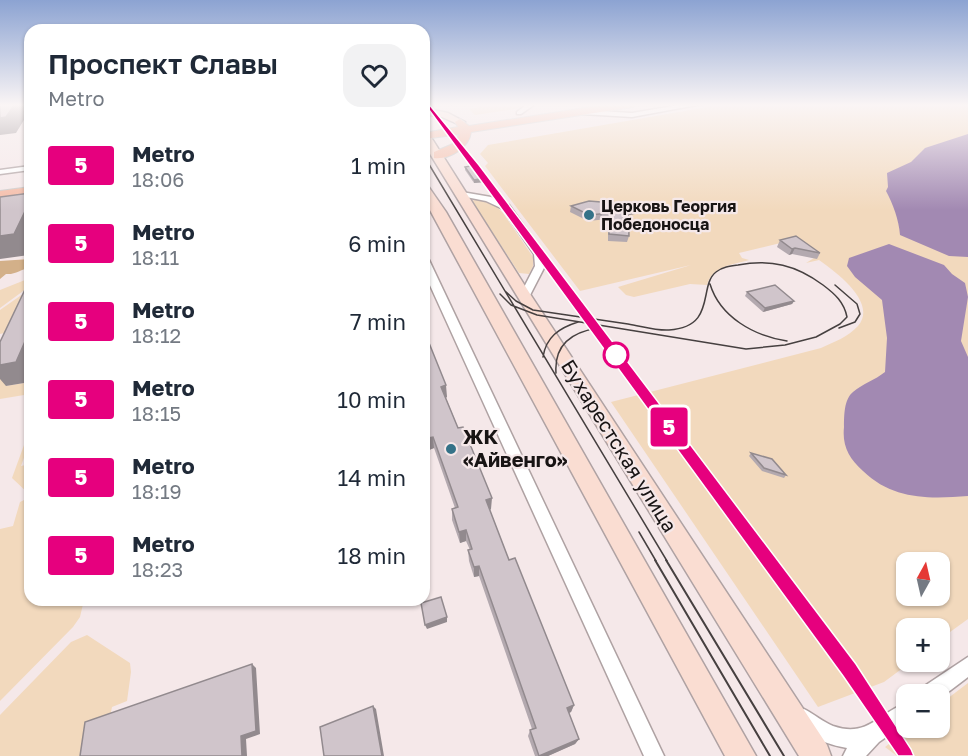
<!DOCTYPE html>
<html lang="en">
<head>
<meta charset="utf-8">
<style>
	body { margin:0; font-family:"Golos Text",sans-serif; background:#f2f2f3; color:#1f2937; height:100vh; display:flex; flex-direction:column; font-size:22px; white-space:nowrap }
	* { box-sizing:border-box; margin:0 }
	p { font-size:20px; color:#747a83 }
	.icon { flex:none; width:33px; height:33px; fill:none; stroke:currentColor; stroke-width:2; stroke-linecap:round; stroke-linejoin:round }
	.map { position:relative; flex:1; overflow:hidden }
	.drawer { position:absolute; left:24px; top:24px; width:406px; height:582px; display:flex; flex-direction:column; background:#fff; border-radius:18px; box-shadow:0 2px 4px #0004 }
	.drawer>* { flex:none }
	.badge { padding:0 12px; border-radius:4px; font-size:21px; line-height:39px }
	.needle { width:39px; rotate:8deg }
	.tools { position:absolute; left:896px; top:552px; display:grid; gap:12px }
	.tools a { display:grid; place-items:center; width:54px; height:54px; border-radius:12px; background:#fff; box-shadow:0 2px 4px #0004; font-size:30px }
	.map>.badge { position:absolute; translate:-50% -50%; box-shadow:0 0 0 3px #fff }
	.round { display:grid; place-items:center; flex:none; width:63px; height:63px; border-radius:18px; background:#f2f2f3 }
	.overview { display:flex; align-items:center; justify-content:space-between; height:102px; padding:0 24px }
	h1 { font-size:28px; font-weight:600; line-height:45px }
	ul { padding:0; list-style:none }
	li { display:flex; align-items:center; gap:18px; height:78px; padding:0 24px }
	li div { flex:1 }
	li b { display:block; font-size:22px }
	li em { font-style:normal }
	li .badge { min-width:66px; font-weight:700; text-align:center }
	.map>svg:first-child { display:block }
</style>
</head>
<body>
<div class="map">
<svg width="968" height="756" viewBox="0 0 968 756">
	<rect width="100%" height="100%" fill="#f5e8e9"/>
	<!-- green -->
	<path fill="#f2d9bd" fill-rule="evenodd" d="M498,104H525L515,109L475,115L469,109Z
		M725,104H968V619L939,640V628H906V662H911L884,682L818,707L611,402L821,348C834,342 848,337 858,326C878,303 836,272 819,260L806,263L814,258L793,240L739,253L742,258L749,260C732,265 712,266 707,285L690,284L634,297L626,295L618,287L691,265L580,291L485,166L488,163L480,154L488,145ZM906,562H939V596H906Z
		M476,199L495,205L503,213L533,257V266L529,274L519,273L472,201Z
		M30,278V286L0,308V290Z
		M30,289V330L6,386L30,382V394L0,399V353L9,332L0,334V310Z
		M29,444L21,466L30,464V495L12,478L24,445Z
		M26,499L30,503V600H84L80,617L73,627L0,701V529L13,526L20,502Z
		M87,635L130,663L131,672L127,701L112,707L110,717L87,756H0V715L71,642Z
		M968,683V756H897L885,747L910,728H939V705Z"/>
	<!-- forest -->
	<path fill="#d3b089" d="M30,259V268C21,269 15,275 6,274L0,279V261Z"/>
	<!-- water -->
	<path fill="#a289b2" d="M968,134V257L949,256L900,235C899,220 893,204 886,191L888,187L887,173L911,162L925,148Z
		M889,244L944,265L952,274L965,283L968,297L961,341L968,357V496C929,499 893,500 863,471C849,458 842,446 844,427C844,416 844,399 853,392C862,384 875,380 885,372L887,338L882,300L855,277L847,266L849,258Z"/>
	<g fill="none" stroke-linecap="round" stroke-linejoin="round">
		<defs>
			<path id="minor" d="M527,104H535L521,114H517V112Z
				M685,104H702L632,117L582,114L579,112L582,110L632,113Z
				M30,166V170L0,174V170Z
				M456,191L491,197L509,205L544,254L545,266L528,299H520L519,297L535,266L534,254L503,209L486,201L456,195Z
				M424,257L429,260L664,756H644L424,272Z
				M968,657V677L939,699V694H921L923,687Z
				M906,703V723L879,742L866,756H843L847,748C829,745 802,736 794,719L797,712L804,709C814,714 823,722 833,726C867,738 878,714 906,703Z"/>
			<path id="secondary" d="M424,108L448,113L465,122L460,125L442,117L424,114Z
				M424,131L429,134L532,297L827,745L831,756H799L424,144Z
				M424,185L428,186L446,212L756,756H725L424,199Z"/>
			<path id="primary" d="M610,104H638L633,107L471,132C469,148 449,160 434,158V152L453,144L460,134L424,139V133L458,127L455,122L460,119L469,126Z
				M30,187V195L0,199V191Z"/>
		</defs>
		<!-- minor casing -->
		<use href="#minor" stroke="#afa2a3" stroke-width="3"/>
		<!-- secondary casing -->
		<use href="#secondary" stroke="#afa2a3" stroke-width="3"/>
		<!-- primary casing -->
		<use href="#primary" stroke="#cccbcb" stroke-width="2"/>
		<!-- minor -->
		<use href="#minor" fill="#fff" fill-rule="evenodd"/>
		<!-- secondary -->
		<use href="#secondary" fill="#faddd2" fill-rule="evenodd"/>
		<!-- primary -->
		<use href="#primary" fill="#f4bba6" fill-rule="evenodd"/>
		<!-- tram-far1 -->
		<path stroke="#464040" stroke-width="1.5" d="M424,156L667,561
			M710,284C720,317 754,336 787,341
			M835,285L857,304L860,314L855,322L839,328
			M500,294L511,305L537,315L746,349L785,345L816,337L840,324L847,317C844,302 835,294 823,285C796,265 771,259 738,265C730,266 722,267 716,272C698,286 717,327 669,330C656,331 641,326 628,324C596,319 565,315 533,310L516,301L505,291
			M543,357C546,337 559,328 578,322
			M556,373C554,345 572,332 598,328
			M639,532L656,561"/>
		<!-- tram -->
		<path stroke="#464040" stroke-width="2" d="M655,560L770,756
			M666,560L784,756"/>
	</g>
	<!-- wall -->
	<path fill="#b3a9af" d="M465,167L485,182L474,183L465,170Z
		M571,206L635,214L629,215V236L627,242L608,241V219L588,221L570,212Z
		M780,240L820,253L817,259L792,254L789,255L777,247Z
		M747,292L794,301L792,304L763,312L745,296Z
		M424,333L447,397L446,398L491,509L490,510L509,560L574,705L571,712L569,713L579,739L575,744L548,756H535L528,736L530,730L532,729L479,576L474,577L469,561L468,550H470L466,541L460,543L452,520V509L455,508L434,448L429,450L424,435Z
		M751,453L786,475L784,478L762,471L749,456Z"/>
	<!-- shaded-wall -->
	<path fill="#928a8e" d="M15,104H30V110L16,133L0,135V118Z
		M451,104H465L451,106Z
		M485,178V182L474,183V180Z
		M30,201V252L29,255L0,259V236Z
		M637,208L635,214L627,215L628,209Z
		M795,248L792,254L789,255L792,249Z
		M794,301L792,304L763,312L765,308Z
		M30,330V382L6,386L0,379V365Z
		M446,385L447,397L442,399L441,387Z
		M433,437L434,448L429,450L428,438Z
		M492,498L491,509L486,511V500Z
		M466,530V541L460,543L459,532Z
		M479,566V576L474,577V567Z
		M447,617V622L427,629L425,625Z
		M252,664L256,668L260,734L246,739L247,756H242L241,736Z
		M574,705L571,712L564,715L567,708Z
		M373,706L376,709L384,756H382Z
		M579,739L575,744L548,756H539Z"/>
	<!-- building -->
	<path fill="#d0c5cb" stroke="#928a8e" stroke-width="1.5" d="M0,104H15L6,117L0,118Z
		M476,165L485,178L474,180L465,167Z
		M30,193V201L14,234L0,236V197Z
		M589,201L637,205V208L628,209L629,236L609,234L610,213L589,215L571,206Z
		M796,236L820,253L795,248L792,249L780,240Z
		M30,279V330L16,362L0,365V342Z
		M775,285L794,301L765,308L747,292Z
		M424,333H425L446,385L441,387L458,428L463,427L492,498L486,500L509,560L515,558L574,705L567,708L579,739L539,756L530,730L536,728L479,566L474,567L468,550L472,549L466,530L459,532L452,509L458,507L433,437L428,438L424,428Z
		M751,453L772,459L786,475L764,468Z
		M441,597L447,617L425,625L421,603Z
		M252,664L256,731L241,736L242,756H80L85,722Z
		M373,706L382,756H324L320,727Z"/>
	<!-- sky -->
	<linearGradient id="sky" x2="0" y2="1"><stop stop-color="#8ca3d2"/><stop offset="0.5" stop-color="#faf5f5"/><stop offset="1" stop-color="#faf5f5" stop-opacity="0"/></linearGradient>
	<rect width="968" height="210" fill="url(#sky)"/>
	<!-- line -->
	<path fill="#e6007e" stroke="#fff" stroke-width="1.5" d="M424,103H428L479,165L856,664L911,749L914,756H898L843,676Z"/>
	<!-- markers -->
	<g fill="#347288" stroke="#f5e8e9" stroke-width="2">
		<circle cx="589" cy="215" r="6"/>
		<circle cx="451" cy="449" r="6"/>
	</g>
	<circle fill="#fff" stroke="#e6007e" stroke-width="3" cx="616" cy="355" r="12"/>
	<g text-anchor="middle" stroke-width="4.5" stroke-linejoin="round" paint-order="stroke">
		<!-- far-poi labels -->
		<g font-size="16" font-weight="bold" fill="#181414" stroke="#f5e8e9" text-anchor="start">
			<text x="601" y="212">Церковь Георгия<tspan x="601" dy="18">Победоносца</tspan></text>
		</g>
		<!-- poi labels -->
		<g font-size="20" font-weight="bold" fill="#181414" stroke="#f5e8e9" text-anchor="start">
			<text x="463" y="444">ЖК<tspan x="463" dy="23">«Айвенго»</tspan></text>
		</g>
		<!-- street labels -->
		<g font-size="20" fill="#181414" stroke="#f5e8e9">
			<text transform="translate(619 446) rotate(58)" y="7">Бухарестская улица</text>
		</g>
	</g>
</svg>
<div class="tools">
<a><svg class="needle" viewBox="-14 -14 28 28"><path d="M0-13l5 13h-10z" fill="#e53935"/><path d="M0 13l5-13h-10z" fill="#747a83"/></svg></a>
<a>+</a>
<a>−</a>
</div>
<b class="badge" style="left:669px;top:427px;background:#e6007e;color:#fff">5</b>
<section class="drawer">
<div class="overview"><div><h1>Проспект Славы</h1><p>Metro</p></div><a class="round"><svg class="icon" aria-label="heart" viewBox="0 0 24 24"><path d="M12 20l-8-8c-3-5 5-10 8-4 3-6 11-1 8 4z"/></svg></a></div>
<ul>
<li><span class="badge" style="background:#e6007e;color:#fff">5</span><div><b>Metro</b><p>18:06</p></div><em>1 min</em></li>
<li><span class="badge" style="background:#e6007e;color:#fff">5</span><div><b>Metro</b><p>18:11</p></div><em>6 min</em></li>
<li><span class="badge" style="background:#e6007e;color:#fff">5</span><div><b>Metro</b><p>18:12</p></div><em>7 min</em></li>
<li><span class="badge" style="background:#e6007e;color:#fff">5</span><div><b>Metro</b><p>18:15</p></div><em>10 min</em></li>
<li><span class="badge" style="background:#e6007e;color:#fff">5</span><div><b>Metro</b><p>18:19</p></div><em>14 min</em></li>
<li><span class="badge" style="background:#e6007e;color:#fff">5</span><div><b>Metro</b><p>18:23</p></div><em>18 min</em></li>
</ul>
</section>
</div>
</body>
</html>
